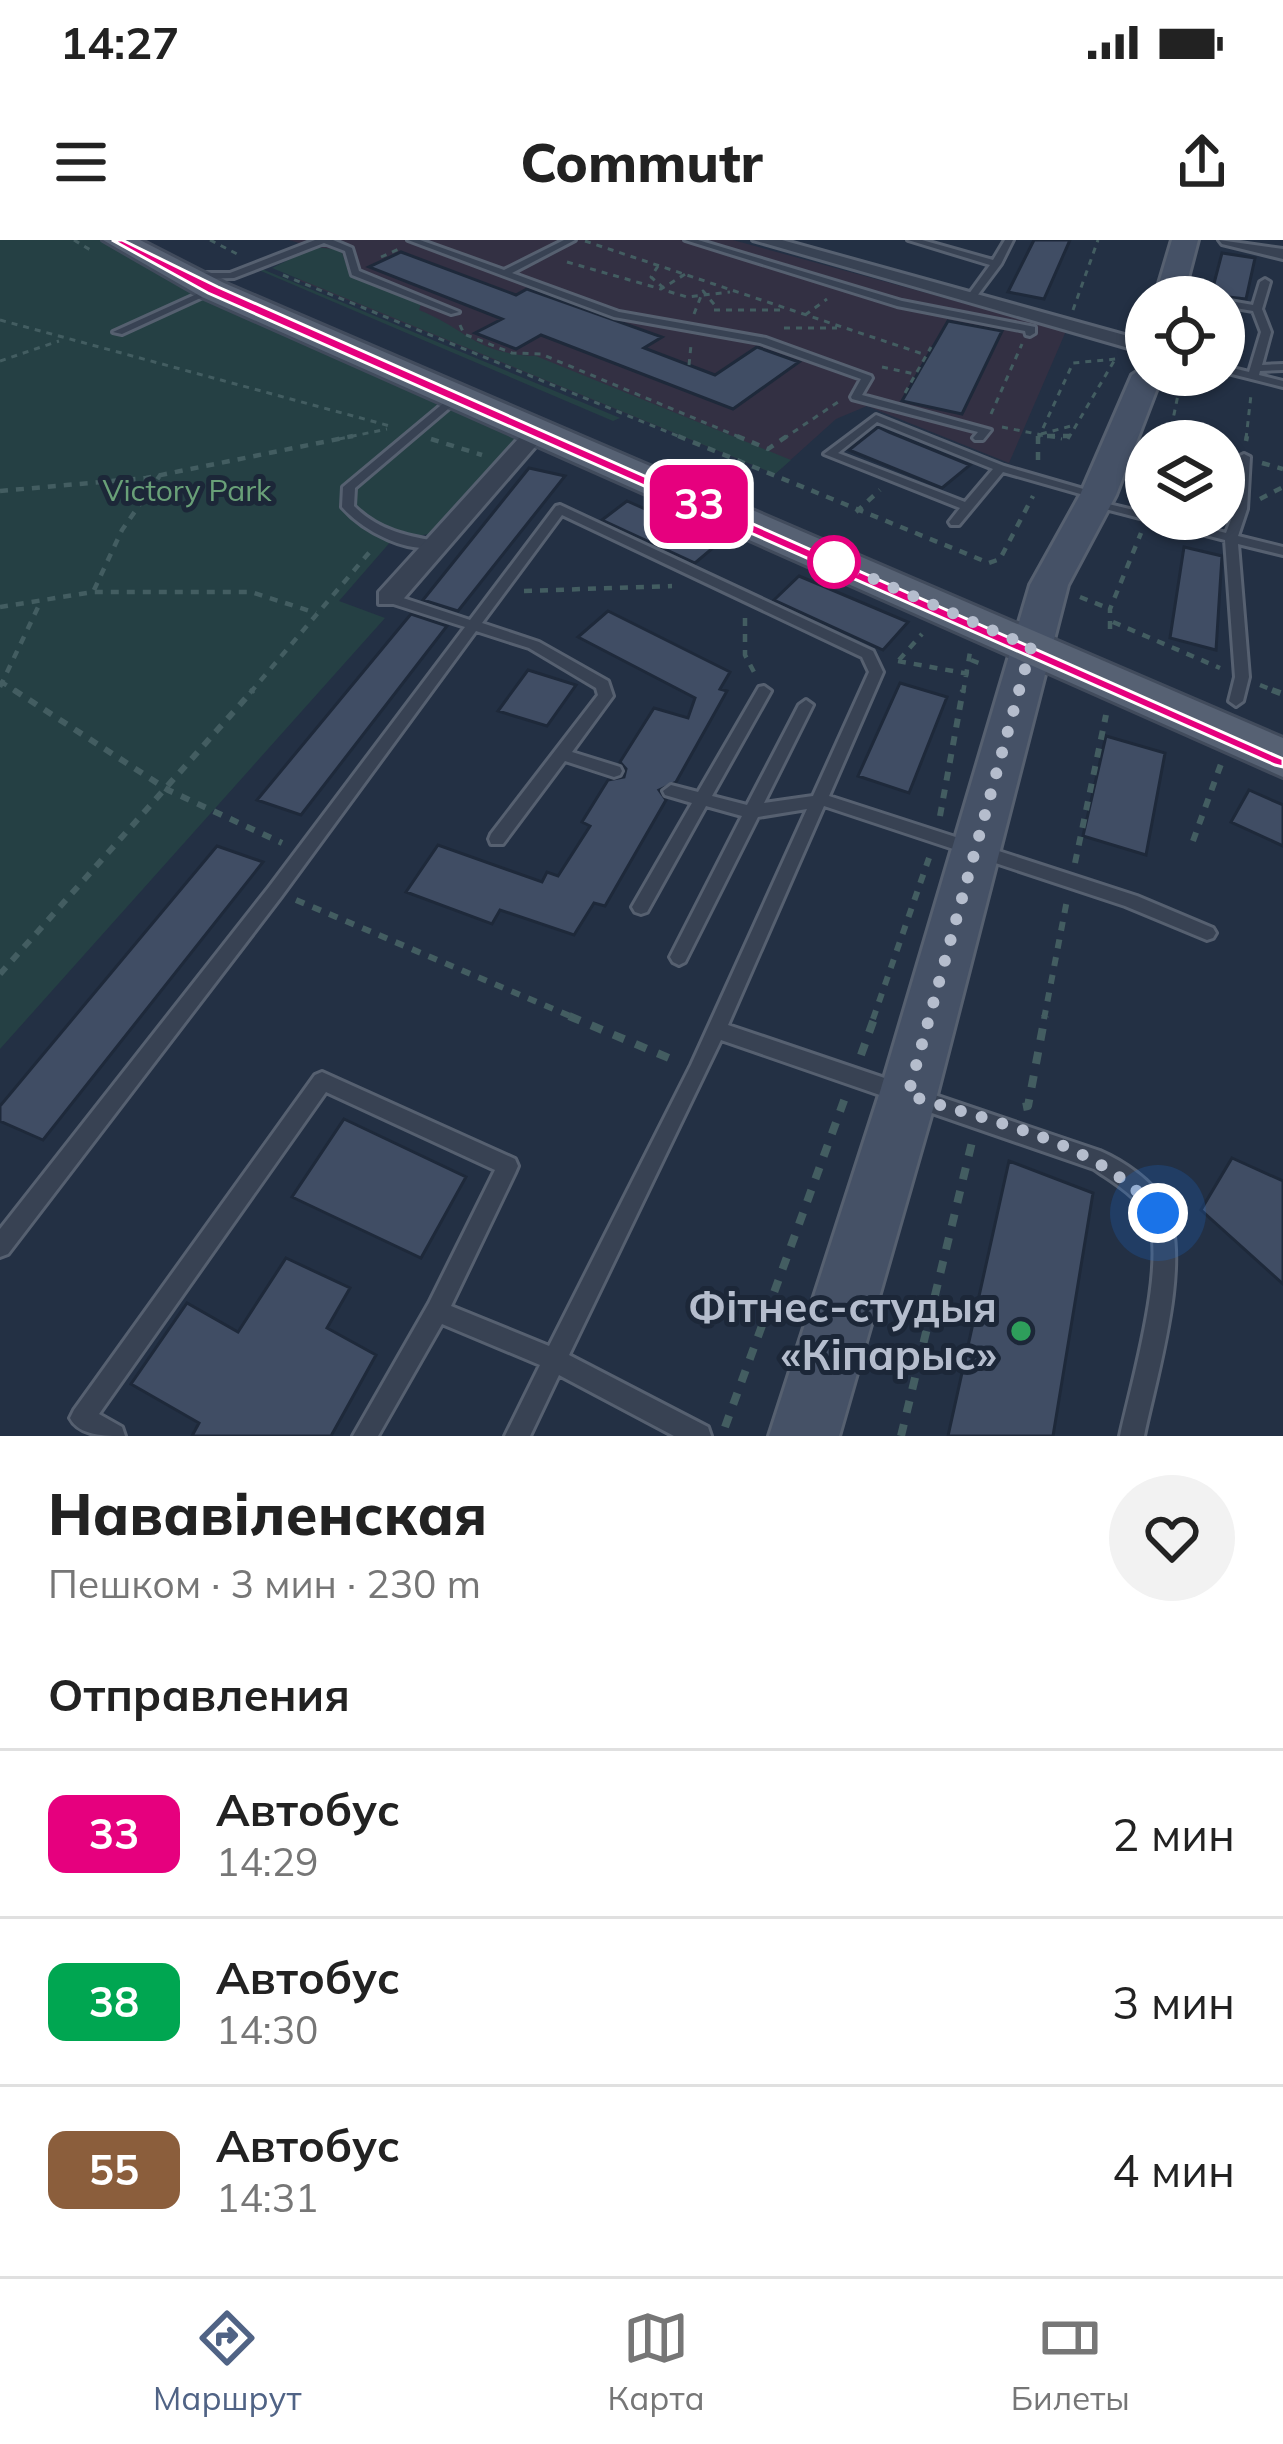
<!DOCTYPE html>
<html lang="ru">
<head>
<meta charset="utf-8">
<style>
	body { margin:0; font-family:Mulish,sans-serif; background:#f2f2f2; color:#222; height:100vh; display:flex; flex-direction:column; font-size:45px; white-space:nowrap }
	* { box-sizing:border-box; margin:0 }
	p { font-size:39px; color:#767676 }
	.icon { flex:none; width:66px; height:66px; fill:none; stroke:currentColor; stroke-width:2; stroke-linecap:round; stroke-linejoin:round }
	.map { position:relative; height:1196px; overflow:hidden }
	.side { display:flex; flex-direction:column; background:#fff; flex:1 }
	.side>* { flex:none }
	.badge { padding:0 24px; border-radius:18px; font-size:42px; line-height:78px }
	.tools { position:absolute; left:1125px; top:36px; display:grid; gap:24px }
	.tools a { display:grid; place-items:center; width:120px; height:120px; border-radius:50%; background:#fff; box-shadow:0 3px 9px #0004; font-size:60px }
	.you { position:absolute; width:60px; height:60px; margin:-30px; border:9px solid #fff; border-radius:50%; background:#1a73e8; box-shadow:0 0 0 18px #1a73e833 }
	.map>.badge { position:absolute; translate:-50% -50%; box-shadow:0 0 0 6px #fff }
	h2 { padding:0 48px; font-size:45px; line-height:108px }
	.round { display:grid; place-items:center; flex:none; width:126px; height:126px; border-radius:63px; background:#f2f2f2 }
	.headline { display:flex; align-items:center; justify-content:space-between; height:204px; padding:0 48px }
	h1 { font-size:57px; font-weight:800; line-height:90px }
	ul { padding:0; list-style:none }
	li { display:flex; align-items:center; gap:36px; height:168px; padding:0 48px; border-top:3px solid #e0e0e0 }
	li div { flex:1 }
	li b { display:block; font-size:45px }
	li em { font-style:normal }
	li .badge { min-width:132px; font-weight:700; text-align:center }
	.status { display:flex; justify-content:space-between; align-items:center; height:84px; padding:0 60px; background:#fff; direction:ltr }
	.status svg { height:33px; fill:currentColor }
	header { display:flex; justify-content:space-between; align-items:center; height:156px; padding:0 48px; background:#fff; font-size:54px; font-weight:800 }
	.tab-bar { display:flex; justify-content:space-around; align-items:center; height:168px; border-top:3px solid #e0e0e0; background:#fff; font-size:33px; color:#767676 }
	.tab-bar a { display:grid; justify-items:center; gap:6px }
	.tab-bar .current { color:#506385 }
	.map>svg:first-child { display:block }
</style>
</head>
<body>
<div class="status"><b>14:27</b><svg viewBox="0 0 49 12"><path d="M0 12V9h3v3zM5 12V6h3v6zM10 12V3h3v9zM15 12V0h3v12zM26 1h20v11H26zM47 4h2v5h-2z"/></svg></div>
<header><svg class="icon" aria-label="menu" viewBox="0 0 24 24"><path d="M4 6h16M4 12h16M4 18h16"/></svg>Commutr<svg class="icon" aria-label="share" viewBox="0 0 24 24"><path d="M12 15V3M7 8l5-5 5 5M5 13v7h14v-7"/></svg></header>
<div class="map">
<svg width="1283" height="1196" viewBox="0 0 1283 1196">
	<rect width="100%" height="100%" fill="#233044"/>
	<!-- medical -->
	<path fill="#333043" d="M289,0H733L1066,91L1009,223L867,166L836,179L775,234L298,40L325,11Z"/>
	<!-- green -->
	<path fill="#254044" d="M0,0H104L212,58L528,202L448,291L392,300L339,361L385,378L0,809Z
		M315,7L341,10L350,35L421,64L419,70C467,89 475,114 536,116L791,220L775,234L272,28Z
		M261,31L262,29L620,178L613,181Z"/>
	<!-- building -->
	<path fill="#404d64" stroke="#1e293a" stroke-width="3" d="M1034,0H1070L1044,59L1008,52Z
		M401,12L516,55L527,49L662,97L644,108L715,135L757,107L799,122L733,169L541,95L516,109L475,93L502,79L369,27Z
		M1222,13L1255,18L1246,59L1211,55Z
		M948,81L1002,91L962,174L902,161Z
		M878,187L889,192L970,225L942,248L849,210Z
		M529,228L565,236L458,371L423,360Z
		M627,261L720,302L695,323L602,280Z
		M1184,307L1222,316L1216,410L1170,398Z
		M799,336L908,382L883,410L774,360Z
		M608,371L730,432L720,449L727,451L676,542L659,550L666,560L605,666L594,663L574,695L500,670L492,684L406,652L438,605L542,642L547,632L558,636L590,586L582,582L608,540L624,537L626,529L620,522L654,468L688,478L695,458L578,397Z
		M411,374L447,386L301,575L257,560Z
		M528,430L576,445L547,486L498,471Z
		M900,443L947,457L909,553L858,536Z
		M1106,496L1165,513L1146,615L1083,596Z
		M1249,550L1283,565V606L1231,582Z
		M217,606L263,622L43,900L0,881V866Z
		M344,879L466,937L421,1018L292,957Z
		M1232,918L1283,941V1044L1201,970Z
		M1009,921L1093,953L1053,1196H948Z
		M286,1018L350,1048L327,1088L376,1115L331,1196H192L199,1183L131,1144L187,1063L238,1092Z"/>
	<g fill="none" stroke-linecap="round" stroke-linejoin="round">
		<defs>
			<path id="lane" d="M315,0H333L352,8L359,31L459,72L451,74L352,35L345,11L324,3L234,38L193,39L188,36L193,33H230Z
				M408,0H420L504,30L564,0H575L512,33L619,72L766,98L871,136L872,138L862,155L991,190L983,200H975L973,198L978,192L852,159L851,157L861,139L760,103L614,77Z
				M685,0H698L902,61L1035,87V93L1030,96L1026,95L1025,91L897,66Z
				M908,0H922L993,20L1005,0H1013L1001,24L974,60L971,61L966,58L990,25Z
				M1265,39L1270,42L1262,69L1271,92L1262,125L1283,124V130L1260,131L1259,135L1283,141V147L1224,132V126L1249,132L1261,92L1253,71L1224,66V60L1253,65L1260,42Z
				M210,48L218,50L122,94L113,92Z
				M452,156L461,158L355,248L354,266C379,291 407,296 441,302L442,305C411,317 363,291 342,267L343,247Z
				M876,175L1004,226L1104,255L1098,259L1003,232L959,285H951L949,282L960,268L824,214ZM877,182L993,229L965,262L838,213Z
				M1244,214L1250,217L1247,269L1238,296L1283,307V315L1238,304L1249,437L1243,461L1236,466L1229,461L1235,437L1225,300L1086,264L1092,260L1146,273V279H1170L1226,293L1235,269L1238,217Z
				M560,265L873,411L883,432L829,556L1137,656L1213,688L1216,693L1213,698L1207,700L1125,666L824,566L728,785L1100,911C1123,921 1153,941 1165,964C1193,1019 1156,1137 1144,1196H1120C1130,1148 1171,1012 1145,972C1133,953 1111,941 1094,929L721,800L569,1115L708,1187L711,1196H674L559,1135L530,1196H505L540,1125L442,1084L378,1196H353L429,1063L495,930L326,852L99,1174L122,1187L125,1196C105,1196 79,1196 70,1178L74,1170L315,835L322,832L515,919L518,926L515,933L451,1066L549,1106L691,825L807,569L758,577L685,722L679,725L673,722L670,717L742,576L706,566L647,672L641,674L635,672L632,667L692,563L665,555L663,551L671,545L698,552L759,447L764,446L771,451L712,556L747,565L799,465L806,460L813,465L764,563L813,556L869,432L862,417L562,275L482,383L539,402L608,441L613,456L572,512L620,527L622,531L620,535L614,537L565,521L503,604H491L489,599L491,594L598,455L596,448L529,408L476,391L281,657L8,1014L0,1017V989L269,647L465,387L384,361V355H394L470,380L556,266Z"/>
			<path id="street" d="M753,0H782L1146,101V113Z
				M1219,0L1283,9V19L1222,4Z
				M528,188L547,193L399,364H379V352Z"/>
			<path id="secondary" d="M1172,0H1198L1183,57H1155Z
				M1146,126V135H1162L1116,255L1068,345L937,855L839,1196H769L879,855L1030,345L1080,255L1132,135Z"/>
			<path id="primary" d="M103,0H140L224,43L1283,498V537L202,57Z"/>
		</defs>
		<!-- lane casing -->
		<use href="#lane" stroke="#566070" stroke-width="6"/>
		<!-- street casing -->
		<use href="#street" stroke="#566070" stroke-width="6"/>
		<!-- secondary casing -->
		<use href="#secondary" stroke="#566070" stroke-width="6"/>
		<!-- primary casing -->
		<use href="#primary" stroke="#414b5c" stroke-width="6"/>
		<!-- path-far3 -->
		<path stroke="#435d61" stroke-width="3" stroke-dasharray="6 6" stroke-linecap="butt" d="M74,0L92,11
			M210,0L239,15
			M585,1L926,115
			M381,17L399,9
			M567,22L661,49L687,33
			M658,26L651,37L667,51L687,57L730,52
			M283,35L685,199
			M714,70H784
			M1073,70L1098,0
			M694,74L703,51L718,69
			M805,75L827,59
			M0,80L390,186
			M460,85L464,94L512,113L541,114L744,199
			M784,88H837
			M0,121L59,101
			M689,125L691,105
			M882,127L915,134
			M905,153L931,107
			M991,174L1022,104
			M1002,187L1062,199
			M1041,194L1075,185
			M339,199L387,189
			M783,199L841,160
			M1038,199L1073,123L1116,119
			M1068,199L1114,121
			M1169,199L1182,135
			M1246,199L1251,155"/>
		<!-- path-far2 -->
		<path stroke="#435d61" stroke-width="4.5" stroke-dasharray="8 8" stroke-linecap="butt" d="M678,196L989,323L1000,319L1033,256
			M737,196L768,209L787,196
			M1038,196V220
			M1047,196H1069
			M431,199L482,215
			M1169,201L1170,196
			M1246,201L1247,196
			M1262,223L1283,229
			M0,251L146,238L353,196
			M1260,259L1283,247
			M856,272L880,250
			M94,350L122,290L161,234
			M524,351L672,346
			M1080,357L1110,369
			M0,367L93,352H251L316,373
			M745,378V415L755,434
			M1113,382L1220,428
			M1110,389V369L1141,293
			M899,420L922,394
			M971,420L984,425
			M898,421L969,434
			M0,441L18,453
			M1260,445L1280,453
			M0,447L41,361
			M250,453L373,308
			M963,453L970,412"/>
		<!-- path-far1 -->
		<path stroke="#435d61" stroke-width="6" stroke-dasharray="9 9" stroke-linecap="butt" d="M14,450L168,550L282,603
			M1272,450L1283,454
			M940,576L963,450
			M1193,601L1221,524
			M1075,623L1106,475
			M296,660L577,779
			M0,734L253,450
			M873,779L929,618
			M1044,779L1067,660"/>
		<!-- path -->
		<path stroke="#435d61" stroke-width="8" stroke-dasharray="12 12" stroke-linecap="butt" d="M569,776L676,821
			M861,815L875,776
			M1023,867L1028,866L1045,776
			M725,1187L846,855
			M901,1196L972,902"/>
		<!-- lane -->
		<use href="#lane" fill="#384253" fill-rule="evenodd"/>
		<!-- street -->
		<use href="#street" fill="#384253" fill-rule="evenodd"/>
		<!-- secondary -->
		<use href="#secondary" fill="#455166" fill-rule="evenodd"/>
		<!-- primary -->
		<use href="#primary" fill="#566173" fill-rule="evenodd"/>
	</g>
	<!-- line -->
	<path fill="#e6007e" stroke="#fff" stroke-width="3" d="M112,0H122L218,47L1283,519V527L1275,525L208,53Z"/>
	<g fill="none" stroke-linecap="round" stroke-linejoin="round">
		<!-- walk -->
		<path stroke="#b5bdcd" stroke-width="12" stroke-dasharray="0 21.6" d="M834,322L1031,407L908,855C994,883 1099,901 1158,973"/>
	</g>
	<!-- markers -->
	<circle fill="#fff" stroke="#e6007e" stroke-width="6" cx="834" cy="322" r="24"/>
	<circle fill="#2e9e5b" stroke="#1c2738" stroke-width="4.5" cx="1021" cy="1091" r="12"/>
	<g text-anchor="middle" stroke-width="10" stroke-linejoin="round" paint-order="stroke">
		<!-- far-park labels -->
		<g font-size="30" fill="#69a078" stroke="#1c2738">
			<text x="187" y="261">Victory Park</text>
		</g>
		<!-- near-poi labels -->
		<g font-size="42" font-weight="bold" fill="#b5bdcd" stroke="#1c2738" text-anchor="end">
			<text x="997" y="1082">Фітнес-студыя<tspan x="997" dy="48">«Кіпарыс»</tspan></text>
		</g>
	</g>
</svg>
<div class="tools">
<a><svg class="icon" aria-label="locate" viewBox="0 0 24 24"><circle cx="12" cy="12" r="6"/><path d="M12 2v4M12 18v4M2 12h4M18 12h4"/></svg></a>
<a><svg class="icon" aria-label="layers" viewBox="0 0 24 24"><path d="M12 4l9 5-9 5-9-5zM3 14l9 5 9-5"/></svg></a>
</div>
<div class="you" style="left:1158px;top:973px"></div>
<b class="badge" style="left:699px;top:264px;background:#e6007e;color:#fff">33</b>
</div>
<section class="side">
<div class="headline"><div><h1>Нававіленская</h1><p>Пешком · 3 мин · 230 m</p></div><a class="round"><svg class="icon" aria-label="heart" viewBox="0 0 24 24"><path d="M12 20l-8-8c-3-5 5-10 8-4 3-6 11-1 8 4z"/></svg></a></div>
<h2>Отправления</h2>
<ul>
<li><span class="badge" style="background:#e6007e;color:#fff">33</span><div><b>Автобус</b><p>14:29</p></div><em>2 мин</em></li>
<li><span class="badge" style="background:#00a651;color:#fff">38</span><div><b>Автобус</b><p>14:30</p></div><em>3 мин</em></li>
<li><span class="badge" style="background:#8b5e3c;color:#fff">55</span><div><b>Автобус</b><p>14:31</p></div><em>4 мин</em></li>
</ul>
</section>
<nav class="tab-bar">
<a class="current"><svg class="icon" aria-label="directions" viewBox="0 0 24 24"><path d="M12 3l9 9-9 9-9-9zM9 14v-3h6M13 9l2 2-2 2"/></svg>Маршрут</a>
<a><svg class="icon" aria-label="map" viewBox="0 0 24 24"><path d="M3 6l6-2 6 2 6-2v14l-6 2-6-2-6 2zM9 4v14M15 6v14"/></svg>Карта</a>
<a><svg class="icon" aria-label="tickets" viewBox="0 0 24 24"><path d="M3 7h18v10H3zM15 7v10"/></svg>Билеты</a>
</nav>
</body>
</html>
